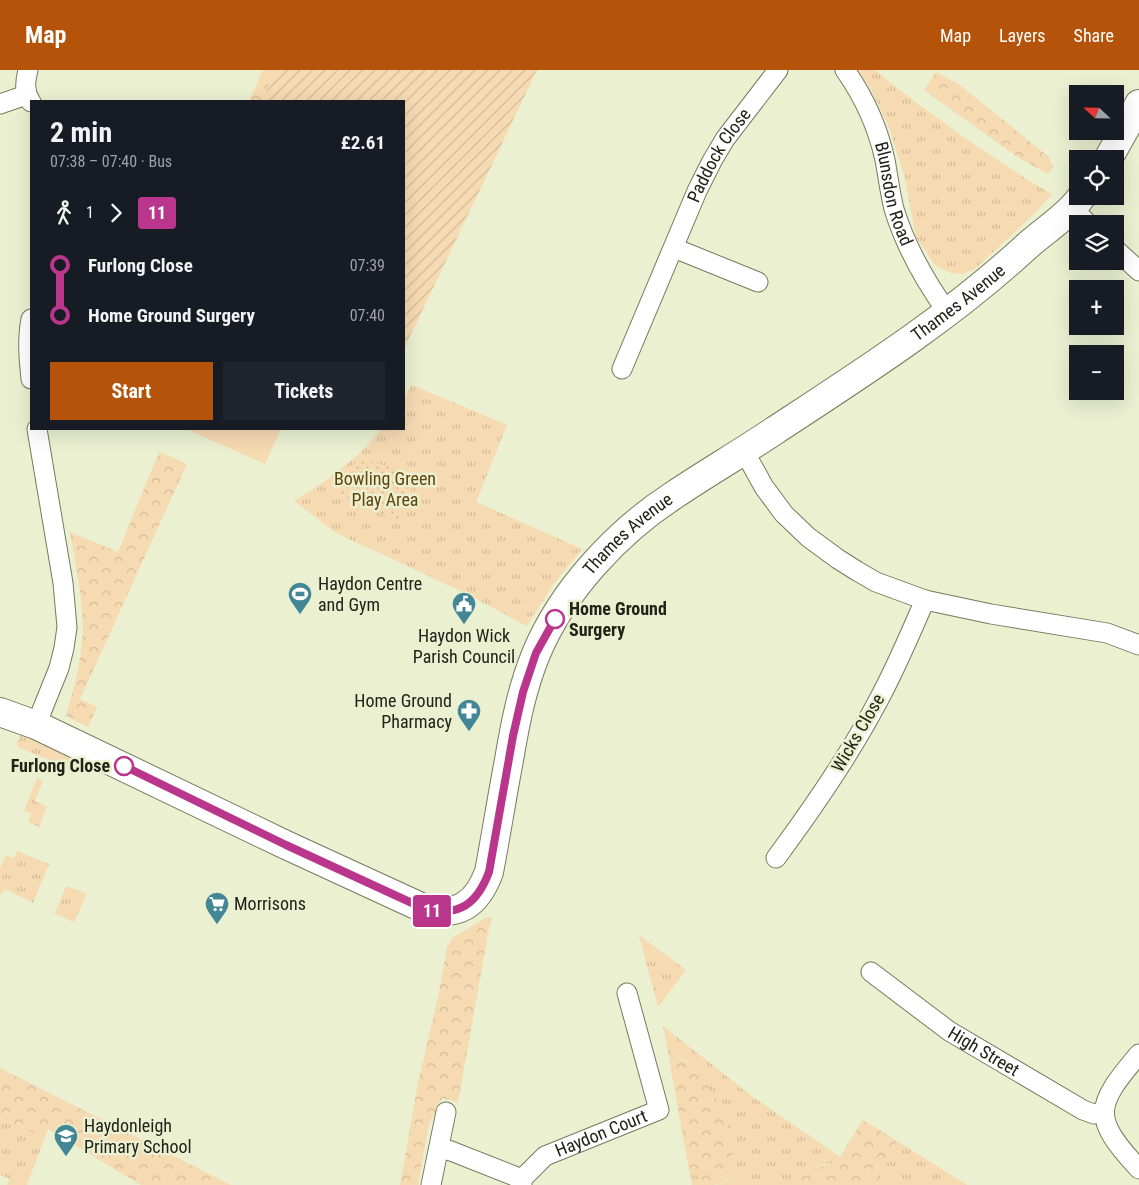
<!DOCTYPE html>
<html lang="en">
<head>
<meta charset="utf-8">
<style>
	body { margin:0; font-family:"Roboto Condensed",sans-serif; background:#20242c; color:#f1f3f6; height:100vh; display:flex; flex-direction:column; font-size:19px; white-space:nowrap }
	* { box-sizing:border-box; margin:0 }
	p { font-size:16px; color:#9ea1a6 }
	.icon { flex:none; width:28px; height:28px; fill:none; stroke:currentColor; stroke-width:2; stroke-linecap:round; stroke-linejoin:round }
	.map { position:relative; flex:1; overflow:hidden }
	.drawer { position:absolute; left:30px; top:30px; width:375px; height:330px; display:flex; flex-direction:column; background:#171b24; border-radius:0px; box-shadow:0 5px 20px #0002 }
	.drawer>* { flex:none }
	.badge { padding:0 10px; border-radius:4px; font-size:18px; line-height:32px }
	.needle { width:32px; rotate:292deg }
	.fabs { position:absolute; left:1069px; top:15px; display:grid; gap:10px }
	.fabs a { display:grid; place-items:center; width:55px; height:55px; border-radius:0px; background:#171b24; box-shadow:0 5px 20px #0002; font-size:25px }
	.map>.badge { position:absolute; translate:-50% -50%; box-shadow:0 0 0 2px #fff }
	.legs { display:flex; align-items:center; gap:8px; height:55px; padding:0 20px; font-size:16px }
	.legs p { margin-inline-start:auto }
	.headline { display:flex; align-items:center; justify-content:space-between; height:85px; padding:0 20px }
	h1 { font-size:28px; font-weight:700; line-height:38px }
	.cta { display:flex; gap:10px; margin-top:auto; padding:10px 20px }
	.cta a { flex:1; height:58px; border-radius:0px; background:#b45309; color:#fff; font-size:20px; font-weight:700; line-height:58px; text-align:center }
	.cta a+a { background:#20242c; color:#f1f3f6 }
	ul { padding:0 20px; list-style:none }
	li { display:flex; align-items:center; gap:18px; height:50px; font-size:19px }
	li i { display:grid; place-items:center; width:8px; height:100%; margin:0 6px; background:currentColor }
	li i::after { content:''; width:12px; height:12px; margin:-6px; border:4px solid; border-radius:50%; background:#171b24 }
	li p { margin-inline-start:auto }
	li:first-child i { background:linear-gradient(#0000 50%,currentColor 0) }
	li:last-child i { background:linear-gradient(currentColor 50%,#0000 0) }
	header { display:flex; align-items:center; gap:30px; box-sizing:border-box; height:70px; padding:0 25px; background:#b45309; color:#fff }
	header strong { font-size:24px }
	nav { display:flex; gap:28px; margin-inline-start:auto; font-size:18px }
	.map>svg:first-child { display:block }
</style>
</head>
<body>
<header>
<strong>Map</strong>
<nav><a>Map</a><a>Layers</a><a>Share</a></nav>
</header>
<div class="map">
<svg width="1139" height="1115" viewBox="0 0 1139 1115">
	<defs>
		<pattern id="grass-tufts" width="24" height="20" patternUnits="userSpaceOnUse" patternTransform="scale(1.25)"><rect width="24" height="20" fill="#f6dab2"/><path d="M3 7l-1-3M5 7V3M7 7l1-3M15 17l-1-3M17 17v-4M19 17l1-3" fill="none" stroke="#d3bb98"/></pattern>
		<pattern id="forest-crowns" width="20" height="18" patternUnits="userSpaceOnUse" patternTransform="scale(1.25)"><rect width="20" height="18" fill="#f6dab2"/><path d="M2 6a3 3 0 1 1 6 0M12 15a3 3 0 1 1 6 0" fill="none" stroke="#d3bb98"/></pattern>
		<pattern id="park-dots" width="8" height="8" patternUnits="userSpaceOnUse" patternTransform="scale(1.25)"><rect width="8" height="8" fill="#f6dab2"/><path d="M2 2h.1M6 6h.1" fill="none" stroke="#d3bb98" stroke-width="1.8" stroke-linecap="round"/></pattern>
		<pattern id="garden-furrows" width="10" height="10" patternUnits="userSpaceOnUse" patternTransform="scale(1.25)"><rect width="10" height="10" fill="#f6dab2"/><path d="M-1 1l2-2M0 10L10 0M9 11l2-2" fill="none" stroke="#d3bb98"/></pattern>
	</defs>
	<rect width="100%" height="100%" fill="#eaf0d0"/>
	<!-- grass -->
	<path fill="url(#grass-tufts)" d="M858,0H875C902,23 930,42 958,63C989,84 1019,106 1052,124L1034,144L975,199L963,204L950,203L935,195L916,167L904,105L888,55L871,20Z
		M412,315L507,355L476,432L582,479L552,516L527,556L461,521L336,463L294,431C328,410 356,391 381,359H404V327Z
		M21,664H24L78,690L76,698L72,699L19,678L17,674Z
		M37,708L43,711L35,731L47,737L39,757L28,752L31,744L24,741Z
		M17,781L49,794L33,833L5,819L1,825L0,824V798L6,785L14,788Z
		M66,816L87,824L74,852L55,843Z
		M639,865L686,900L658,937Z
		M663,956L753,1027L840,1087L833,1093L821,1095L792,1109L791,1115H720L729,1109L733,1085L727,1067V1056L716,1028L697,1003L685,990L668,983Z
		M0,1046L5,1050L39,1063L48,1059L27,1115H7L10,1109L0,1105Z
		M897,1071L967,1115H876L885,1089Z
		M688,1095C696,1107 703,1112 717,1115H692Z"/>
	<!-- forest -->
	<path fill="url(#forest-crowns)" d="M263,0H275L262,31H249Z
		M936,2L957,13L1049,87L1053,97L1048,104L1019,88L924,20Z
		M159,382L187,394L80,629L97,637L88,657L66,646C73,621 80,597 82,571C85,535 76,498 70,462L118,482Z
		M487,847L491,848L458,1032L442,1028L429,1054L418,1115H400L418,1013L438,927L447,877L452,868Z
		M668,983C674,986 681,988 686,992C702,1005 724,1034 727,1056C728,1060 726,1064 727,1068C728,1074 732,1079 733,1086C736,1098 730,1108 720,1115C705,1114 696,1107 688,1095Z
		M0,998L231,1115H141L48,1059C45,1060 43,1062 40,1063C31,1064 7,1052 0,1046Z
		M863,1050L897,1071L885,1089L876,1115H791V1110L803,1101L833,1093L840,1087Z"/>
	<!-- park -->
	<path fill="url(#park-dots)" d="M361,390L400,399L416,407L398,451L338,423L351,396Z"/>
	<!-- garden -->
	<path fill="url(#garden-furrows)" d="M275,0H537L404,279V31H262Z"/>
	<!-- pitch -->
	<path fill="#f6dab2" d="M186,359H281L265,394Z"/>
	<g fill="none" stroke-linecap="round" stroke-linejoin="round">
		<defs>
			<g id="street">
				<path d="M28,0C25,12 24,22 31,32"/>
				<path id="s1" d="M845,0C864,27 878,58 885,90C888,106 890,123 894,139C906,178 925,211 948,243"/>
				<path d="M0,34L26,25"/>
				<path d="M1073,138L1088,154"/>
				<path d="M674,178L758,212"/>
				<path d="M1115,179L1139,201"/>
				<path d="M31,249C27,270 29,289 31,309"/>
				<path id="s2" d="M622,299L697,121L712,91L725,69L778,0"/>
				<path d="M744,381L764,417L784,444L808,467L838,489L857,501L876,512L925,530C910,564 896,598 878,631C849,686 813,738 776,788"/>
				<path d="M925,530L991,544L1107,563L1139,575"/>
				<path d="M36,655L59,598L64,578L67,557L63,513L37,359"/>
				<path id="s3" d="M871,902L949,961L1083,1040L1094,1044L1104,1041"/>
				<path d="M1139,984C1095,1036 1091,1047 1139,1099"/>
				<path d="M439,1078L451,1081L522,1109"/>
				<path d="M431,1115L446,1042"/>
				<path id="s4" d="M522,1115V1109L545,1086L659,1040L627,923"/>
			</g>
			<g id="secondary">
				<path d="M1108,89L1139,34"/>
				<path id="s5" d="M0,642L36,655L286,775L425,839C459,847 477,834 489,802C496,765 502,727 509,690C515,654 522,618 536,584C562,521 617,462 674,425C707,403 741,383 774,361C861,304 949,248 1026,177C1045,160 1068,146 1082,126"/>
			</g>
		</defs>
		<!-- street casing -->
		<use href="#street" stroke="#767a5e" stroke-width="21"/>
		<!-- secondary casing -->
		<use href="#secondary" stroke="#767a5e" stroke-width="30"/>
		<!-- street -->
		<use href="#street" stroke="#fff" stroke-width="19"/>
		<!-- secondary -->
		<use href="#secondary" stroke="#fff" stroke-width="28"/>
	</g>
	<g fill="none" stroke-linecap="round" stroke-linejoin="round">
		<defs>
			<path id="line-1" d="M124,696L286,775L425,839C459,847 477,834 489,802L513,666L523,622L536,583L555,549"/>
		</defs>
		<!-- line-1 casing -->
		<use href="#line-1" stroke="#fff" stroke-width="11"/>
		<!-- line-1 -->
		<use href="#line-1" stroke="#b9368c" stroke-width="8"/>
	</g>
	<!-- icons -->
	<defs>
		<symbol id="stadium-pin" viewBox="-11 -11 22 30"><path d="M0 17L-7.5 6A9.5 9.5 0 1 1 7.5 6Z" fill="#438796" stroke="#eaf0d0"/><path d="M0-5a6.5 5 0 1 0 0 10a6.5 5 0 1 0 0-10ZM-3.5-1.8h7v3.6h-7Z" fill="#fff"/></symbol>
		<symbol id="civic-pin" viewBox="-11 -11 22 30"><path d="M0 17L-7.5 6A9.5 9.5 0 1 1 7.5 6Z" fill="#438796" stroke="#eaf0d0"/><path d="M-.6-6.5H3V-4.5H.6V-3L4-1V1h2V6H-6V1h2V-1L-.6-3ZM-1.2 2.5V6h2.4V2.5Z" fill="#fff"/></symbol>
		<symbol id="pharmacy-pin" viewBox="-11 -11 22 30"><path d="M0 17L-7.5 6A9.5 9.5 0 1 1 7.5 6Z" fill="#438796" stroke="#eaf0d0"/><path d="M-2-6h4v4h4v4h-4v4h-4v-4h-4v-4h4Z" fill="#fff"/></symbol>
		<symbol id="supermarket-pin" viewBox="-11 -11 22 30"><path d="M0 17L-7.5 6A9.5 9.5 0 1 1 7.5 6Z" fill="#438796" stroke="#eaf0d0"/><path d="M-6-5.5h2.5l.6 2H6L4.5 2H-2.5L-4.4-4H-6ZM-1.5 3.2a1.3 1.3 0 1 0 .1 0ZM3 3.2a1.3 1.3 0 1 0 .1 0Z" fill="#fff"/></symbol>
		<symbol id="school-pin" viewBox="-11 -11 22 30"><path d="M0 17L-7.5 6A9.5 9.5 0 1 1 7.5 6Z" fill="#438796" stroke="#eaf0d0"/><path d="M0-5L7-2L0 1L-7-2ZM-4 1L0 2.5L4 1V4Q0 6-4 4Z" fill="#fff"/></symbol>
	</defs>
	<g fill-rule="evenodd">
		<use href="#stadium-pin" x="286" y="510" width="28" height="38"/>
		<use href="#civic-pin" x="450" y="520" width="28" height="38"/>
		<use href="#pharmacy-pin" x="455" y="627" width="28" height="38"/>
		<use href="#supermarket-pin" x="203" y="820" width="28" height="38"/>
		<use href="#school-pin" x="52" y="1052" width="28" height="38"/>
	</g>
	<!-- markers -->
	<g fill="#fff" stroke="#b9368c" stroke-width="2.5">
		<circle cx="555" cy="549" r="9"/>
		<circle cx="124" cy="696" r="9"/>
	</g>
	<g text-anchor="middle" stroke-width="5" stroke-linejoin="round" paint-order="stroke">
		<!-- street labels -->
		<g font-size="18" fill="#212318" stroke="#eaf0d0">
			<text dy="6" stroke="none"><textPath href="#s2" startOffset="235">Paddock Close</textPath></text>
			<text dy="6" stroke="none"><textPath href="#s1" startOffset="134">Blunsdon Road</textPath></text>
			<text dy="6" stroke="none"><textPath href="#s5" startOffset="1332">Thames Avenue</textPath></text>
			<text dy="6" stroke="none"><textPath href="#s5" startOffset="928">Thames Avenue</textPath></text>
			<text transform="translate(858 663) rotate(-60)" y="6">Wicks Close</text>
			<text dy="6" stroke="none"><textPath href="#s3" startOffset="138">High Street</textPath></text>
			<text dy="6" stroke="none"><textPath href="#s4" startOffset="99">Haydon Court</textPath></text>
		</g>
		<!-- park labels -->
		<g font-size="18" fill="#62440f" stroke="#eaf0d0">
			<text x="385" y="415">Bowling Green<tspan x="385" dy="21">Play Area</tspan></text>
		</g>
		<!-- poi labels -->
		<g font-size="18" fill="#212318" stroke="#eaf0d0" text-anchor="start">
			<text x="318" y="520">Haydon Centre<tspan x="318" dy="21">and Gym</tspan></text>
			<text x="464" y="572" text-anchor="middle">Haydon Wick<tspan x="464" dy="21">Parish Council</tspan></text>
			<text x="452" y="637" text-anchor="end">Home Ground<tspan x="452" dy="21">Pharmacy</tspan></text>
			<text x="234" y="840">Morrisons</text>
			<text x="84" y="1062">Haydonleigh<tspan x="84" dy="21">Primary School</tspan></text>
		</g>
		<!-- stop labels -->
		<g font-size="18" font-weight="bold" fill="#212318" stroke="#eaf0d0" text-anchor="start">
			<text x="569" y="545">Home Ground<tspan x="569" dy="21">Surgery</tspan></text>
			<text x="110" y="702" text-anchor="end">Furlong Close</text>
		</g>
	</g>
</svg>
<div class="fabs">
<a><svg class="needle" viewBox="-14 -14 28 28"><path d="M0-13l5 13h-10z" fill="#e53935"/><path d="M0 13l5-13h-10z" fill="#9ea1a6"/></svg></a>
<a><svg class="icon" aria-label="locate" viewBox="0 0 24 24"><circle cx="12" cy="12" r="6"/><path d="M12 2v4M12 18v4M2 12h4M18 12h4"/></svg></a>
<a><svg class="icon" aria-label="layers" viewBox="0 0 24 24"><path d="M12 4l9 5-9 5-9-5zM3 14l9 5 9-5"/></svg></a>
<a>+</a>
<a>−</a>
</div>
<b class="badge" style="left:432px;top:841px;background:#b9368c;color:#fff">11</b>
<section class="drawer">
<div class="headline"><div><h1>2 min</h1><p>07:38 – 07:40 · Bus</p></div><b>£2.61</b></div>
<div class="legs"><svg class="icon" aria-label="walk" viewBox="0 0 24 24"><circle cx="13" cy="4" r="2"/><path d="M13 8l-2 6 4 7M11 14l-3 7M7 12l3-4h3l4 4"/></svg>1<svg class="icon" aria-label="forward" viewBox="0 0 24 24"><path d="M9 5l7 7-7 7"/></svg><b class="badge" style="background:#b9368c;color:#fff">11</b></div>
<ul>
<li><i style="color:#b9368c"></i><b>Furlong Close</b><p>07:39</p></li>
<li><i style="color:#b9368c"></i><b>Home Ground Surgery</b><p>07:40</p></li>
</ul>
<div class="cta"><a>Start</a><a>Tickets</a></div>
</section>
</div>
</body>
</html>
